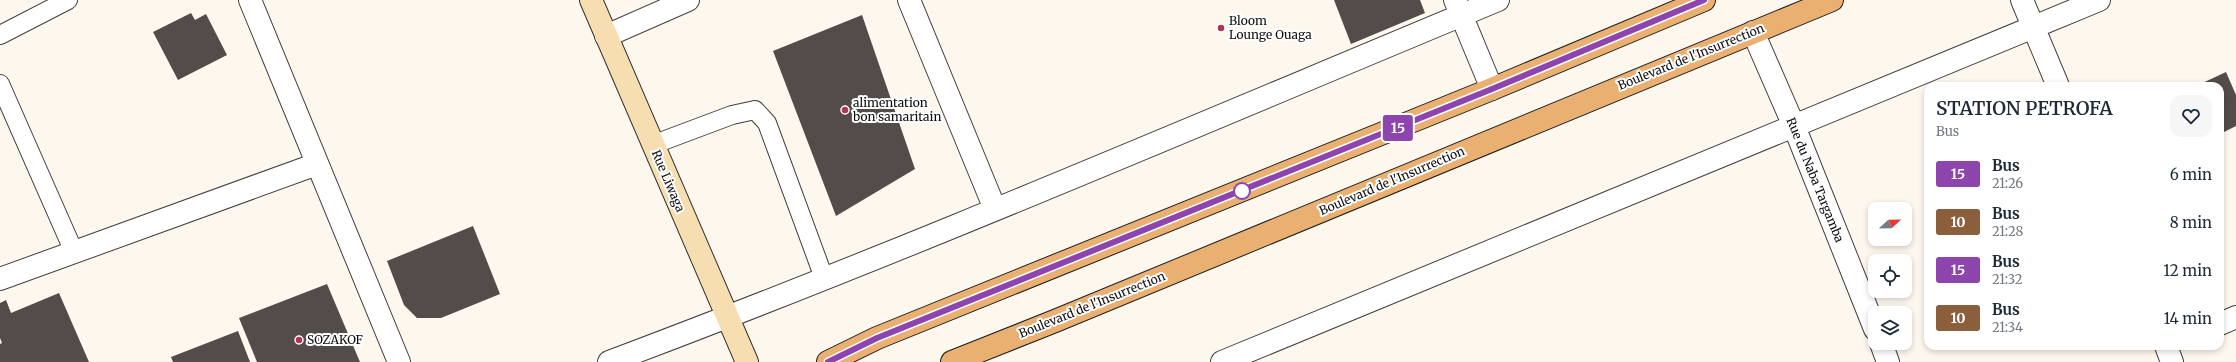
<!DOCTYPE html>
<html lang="fr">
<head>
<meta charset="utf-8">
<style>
	body { margin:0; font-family:Merriweather,serif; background:#f6f6f7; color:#1f2937; height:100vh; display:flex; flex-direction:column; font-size:15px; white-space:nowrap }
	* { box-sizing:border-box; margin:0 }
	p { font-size:13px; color:#747a83 }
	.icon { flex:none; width:22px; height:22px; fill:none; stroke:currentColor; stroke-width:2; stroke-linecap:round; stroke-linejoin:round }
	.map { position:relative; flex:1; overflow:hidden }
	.drawer { position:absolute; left:1924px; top:82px; width:300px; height:268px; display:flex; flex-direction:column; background:#fff; border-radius:12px; box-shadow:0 2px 6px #0003 }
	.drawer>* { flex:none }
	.badge { padding:0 8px; border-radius:3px; font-size:14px; line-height:26px }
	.needle { width:26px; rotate:68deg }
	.buttons { position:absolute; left:1868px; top:202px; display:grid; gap:8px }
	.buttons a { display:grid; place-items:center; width:44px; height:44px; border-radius:8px; background:#fff; box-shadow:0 2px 6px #0003; font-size:20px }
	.map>.badge { position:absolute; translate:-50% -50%; box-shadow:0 0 0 2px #fff }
	.round { display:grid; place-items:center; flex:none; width:42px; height:42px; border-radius:12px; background:#f6f6f7 }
	.head { display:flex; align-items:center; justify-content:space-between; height:68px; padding:0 12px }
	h1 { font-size:19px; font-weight:600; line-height:30px }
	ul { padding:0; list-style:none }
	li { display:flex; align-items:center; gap:12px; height:48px; padding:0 12px }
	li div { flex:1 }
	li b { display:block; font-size:15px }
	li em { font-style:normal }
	li .badge { min-width:44px; font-weight:700; text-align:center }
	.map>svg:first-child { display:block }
</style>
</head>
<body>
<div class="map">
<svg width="2236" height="362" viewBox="0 0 2236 362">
	<rect width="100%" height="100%" fill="#fdf7ee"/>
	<!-- building -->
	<path fill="#544c4a" d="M1334,0H1420L1425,13L1351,44Z
		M191,13L195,20L206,14L227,55L178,80L153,32Z
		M862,15L915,169L836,216L773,51Z
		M2226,72L2236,95V126L2220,134V86H2196Z
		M473,226L500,294L441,318H417L404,305L387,261Z
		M327,284L360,362H257L239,318Z
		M59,293L89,362H0V344L2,343L0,338V303L6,300L11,313Z
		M238,331L250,362H173L171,357Z"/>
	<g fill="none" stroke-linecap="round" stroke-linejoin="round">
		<defs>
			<path id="lane" d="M0,35L68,0
				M0,84L74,252
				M652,145L732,115L755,110L767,123L824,278"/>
			<path id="street" d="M250,0L399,362
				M909,0L995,209
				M1455,0L1492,89
				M2022,0L2058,86
				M1753,32L1794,126L1875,329
				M606,36L688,0
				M0,279L317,164
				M2220,324L2236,317
				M1881,343L1888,362
				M2166,346L2172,362
				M609,362C908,250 1202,123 1498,0
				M1222,362L2099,0"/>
			<path id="secondary" d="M591,0L747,362"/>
			<path id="primary" d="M828,362L877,338L1492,89L1704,0
				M952,362L1055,321L1832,0"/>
		</defs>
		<!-- lane casing -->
		<use href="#lane" stroke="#404040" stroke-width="20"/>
		<!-- street casing -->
		<use href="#street" stroke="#404040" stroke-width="24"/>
		<!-- secondary casing -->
		<use href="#secondary" stroke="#2f2f2f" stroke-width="24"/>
		<!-- primary casing -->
		<use href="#primary" stroke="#1e1e1e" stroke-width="24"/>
		<!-- lane -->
		<use href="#lane" stroke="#fff" stroke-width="18"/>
		<!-- street -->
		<use href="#street" stroke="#fff" stroke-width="22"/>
		<!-- secondary -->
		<use href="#secondary" stroke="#f6deb1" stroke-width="22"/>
		<!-- primary -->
		<use href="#primary" stroke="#e9b072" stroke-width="22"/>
	</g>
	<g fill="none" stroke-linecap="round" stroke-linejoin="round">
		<defs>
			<path id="line" d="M828,362L877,338L1492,89L1704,0"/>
		</defs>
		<!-- line casing -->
		<use href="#line" stroke="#fff" stroke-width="9"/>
		<!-- line -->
		<use href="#line" stroke="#8e44ad" stroke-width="6"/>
	</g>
	<!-- markers -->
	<g fill="#ad3556" stroke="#fff" stroke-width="1.5">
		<circle cx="1221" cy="28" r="4"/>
		<circle cx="845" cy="110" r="4"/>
		<circle cx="299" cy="340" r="4"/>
	</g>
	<circle fill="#fff" stroke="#8e44ad" stroke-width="2" cx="1242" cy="191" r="8"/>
	<g text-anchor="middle" stroke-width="4" stroke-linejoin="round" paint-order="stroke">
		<!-- poi labels -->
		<g font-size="12" fill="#0d0d0d" stroke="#fff" text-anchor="start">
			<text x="1229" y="25">Bloom<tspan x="1229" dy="14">Lounge Ouaga</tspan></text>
			<text x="853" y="107">alimentation<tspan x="853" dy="14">bon samaritain</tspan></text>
			<text x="307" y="344">SOZAKOF</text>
		</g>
		<!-- street labels -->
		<g font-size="12" fill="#0d0d0d" stroke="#fff">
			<text transform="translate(1691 57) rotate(-22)" y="4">Boulevard de l'Insurrection</text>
			<text transform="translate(1815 180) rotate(68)" y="4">Rue du Naba Targamba</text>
			<text transform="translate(668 181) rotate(67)" y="4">Rue Liwaga</text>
			<text transform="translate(1392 181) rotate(-23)" y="4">Boulevard de l'Insurrection</text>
			<text transform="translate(1092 305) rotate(-22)" y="4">Boulevard de l'Insurrection</text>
		</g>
	</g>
</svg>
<div class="buttons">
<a><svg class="needle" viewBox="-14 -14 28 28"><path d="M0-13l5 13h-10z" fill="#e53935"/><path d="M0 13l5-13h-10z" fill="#747a83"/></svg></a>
<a><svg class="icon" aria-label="locate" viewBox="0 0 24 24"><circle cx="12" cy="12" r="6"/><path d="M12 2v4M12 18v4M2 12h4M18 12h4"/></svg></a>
<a><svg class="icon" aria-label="layers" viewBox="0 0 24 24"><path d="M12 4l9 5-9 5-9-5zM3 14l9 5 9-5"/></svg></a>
</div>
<b class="badge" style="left:1398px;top:128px;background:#8e44ad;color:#fff">15</b>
<section class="drawer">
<div class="head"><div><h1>STATION PETROFA</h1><p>Bus</p></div><a class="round"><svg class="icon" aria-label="heart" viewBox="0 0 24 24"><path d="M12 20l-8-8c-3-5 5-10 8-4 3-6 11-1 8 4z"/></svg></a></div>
<ul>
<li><span class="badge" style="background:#8e44ad;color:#fff">15</span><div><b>Bus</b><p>21:26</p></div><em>6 min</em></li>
<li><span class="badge" style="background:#8b5e3c;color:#fff">10</span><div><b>Bus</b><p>21:28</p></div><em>8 min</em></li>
<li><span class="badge" style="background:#8e44ad;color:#fff">15</span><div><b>Bus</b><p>21:32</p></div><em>12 min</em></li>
<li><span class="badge" style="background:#8b5e3c;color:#fff">10</span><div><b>Bus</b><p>21:34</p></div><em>14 min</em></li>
</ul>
</section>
</div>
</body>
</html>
